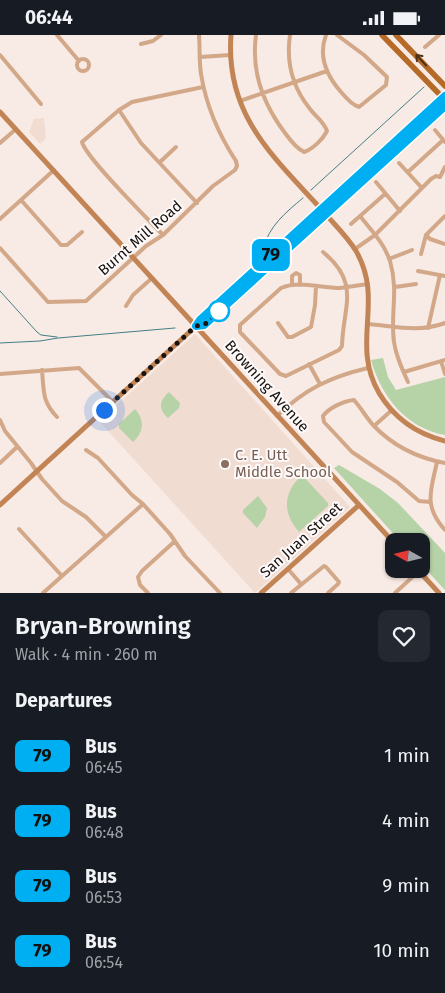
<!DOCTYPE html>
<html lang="en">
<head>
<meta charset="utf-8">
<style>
	body { margin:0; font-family:"Fira Sans",sans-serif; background:#242831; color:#f1f3f6; height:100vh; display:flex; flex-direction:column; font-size:19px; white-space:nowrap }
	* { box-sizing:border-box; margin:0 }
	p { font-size:16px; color:#9ea1a6 }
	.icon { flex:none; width:28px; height:28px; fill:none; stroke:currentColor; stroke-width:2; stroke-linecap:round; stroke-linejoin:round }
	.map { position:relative; height:558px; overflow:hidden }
	.panel { display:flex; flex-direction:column; background:#171b24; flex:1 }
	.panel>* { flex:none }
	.badge { padding:0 10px; border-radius:8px; font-size:18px; line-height:32px }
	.needle { width:32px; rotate:278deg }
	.controls { position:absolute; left:385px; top:498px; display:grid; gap:10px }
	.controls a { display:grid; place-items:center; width:45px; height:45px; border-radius:10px; background:#171b24; box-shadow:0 1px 4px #0004; font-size:25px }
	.you { position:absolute; width:25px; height:25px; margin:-12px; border:4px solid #fff; border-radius:50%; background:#1a73e8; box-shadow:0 0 0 8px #1a73e833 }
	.map>.badge { position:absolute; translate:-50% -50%; box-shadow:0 0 0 2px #fff }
	h2 { padding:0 15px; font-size:19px; line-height:45px }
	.round { display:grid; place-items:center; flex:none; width:52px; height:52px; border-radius:10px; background:#242831 }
	.head { display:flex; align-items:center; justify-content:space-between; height:85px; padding:0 15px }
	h1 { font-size:24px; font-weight:600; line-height:38px }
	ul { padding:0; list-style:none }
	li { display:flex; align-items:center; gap:15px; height:65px; padding:0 15px }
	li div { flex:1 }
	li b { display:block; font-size:19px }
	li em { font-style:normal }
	li .badge { min-width:55px; font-weight:700; text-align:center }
	.status { display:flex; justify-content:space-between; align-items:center; height:35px; padding:0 25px; background:#171b24; direction:ltr }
	.status svg { height:14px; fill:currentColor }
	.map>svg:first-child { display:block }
</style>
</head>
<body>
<div class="status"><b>06:44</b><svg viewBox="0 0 49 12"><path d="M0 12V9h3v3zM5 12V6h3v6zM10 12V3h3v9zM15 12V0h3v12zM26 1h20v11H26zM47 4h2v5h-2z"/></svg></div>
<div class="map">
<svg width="445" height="558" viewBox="0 0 445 558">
	<rect width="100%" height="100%" fill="#f8eae4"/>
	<!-- built -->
	<path fill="#f1dcd2" d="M44,83L46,103L40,109L29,97L34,84Z
		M195,299L350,472L255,558L99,386Z"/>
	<!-- green -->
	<path fill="#b6d2a7" d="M383,323L388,342L396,355L445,342V400C406,393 381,361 371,325Z
		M169,357L180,368L179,373L168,383C158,374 159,366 169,357Z
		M135,374C145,385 144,397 133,407L119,393V389Z
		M339,430L380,454L398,468L445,518V555L421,529V506H400L334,433Z
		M302,440L328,468V471L299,497C282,478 283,457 302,440Z
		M258,461L267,473L265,482L257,493L243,478V475Z"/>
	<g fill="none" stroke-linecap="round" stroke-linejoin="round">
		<!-- stream -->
		<path stroke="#437f87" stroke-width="1" d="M311,155L424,52
			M263,214C269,191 285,178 303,163
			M0,256L37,297L41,300L57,302
			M0,308L40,306L58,303L175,293"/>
		<!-- street -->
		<path stroke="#d2a889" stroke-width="4" d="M57,0L79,26
			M256,0C251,36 263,69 285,98C290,105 296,113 304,117C313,114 323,104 327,96C324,87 316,82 310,74C293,53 286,27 290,0
			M326,0C318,21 327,41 341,57C346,63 352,70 359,72L386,50L387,42L364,20L337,0
			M141,9L153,6L161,0
			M425,12L439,0
			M0,20L41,69
			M200,22L230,20
			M77 30a6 6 0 1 1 12 0a6 6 0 1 1-12 0Z
			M240,66L327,36
			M119,75L141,108L197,168
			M435,95L445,107
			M0,108L16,94
			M160,127L176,112
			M399,128L422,153
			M408,137L443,105
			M376,147L400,176
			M21,165L61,210H67L82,197
			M360,181C371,195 384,208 390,226C399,257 390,279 394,307C396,321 402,334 408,347
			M0,184L54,135
			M351,189L385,159
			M163,200C148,184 86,123 82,107L119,75L132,67L203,52
			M426,200L430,204L445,209
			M0,213L48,267L86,266L146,211L163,200L213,151L235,135L237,131L236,126C219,100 206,70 201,39C199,26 200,13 199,0
			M355,214L375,200L431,144L436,141L440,142L445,132
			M323,217C361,248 343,271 342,311L339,315L286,341L280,339L240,297V290L281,253C299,245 320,253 340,253L368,249
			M421,219L426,200L445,181
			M389,224L412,215
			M418,236L445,241
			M292,249V241L296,238L300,240V250
			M395,252L416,249
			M126,271L133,260L152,243
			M278,288L288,302H292L311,292L315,270L316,251
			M367,289C395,291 418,298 445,288
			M428,293L440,240
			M441,326L445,339
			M309,329L320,349
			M42,335C44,357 42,366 57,382
			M404,337L445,325
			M0,339L79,333L113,367
			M277,381C305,354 330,342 368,333
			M0,385L5,396L31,428L42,444L62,466L86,482L106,502
			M374,391L392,375
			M86,415L98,423L132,460L143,469L170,499L185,521L220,558
			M437,427C431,455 423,471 445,495
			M0,428L17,412
			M430,467L419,466L397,447L352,417L324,387L323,381C329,373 343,366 354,365C361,373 366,382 373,390C392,410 418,423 445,428
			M19,494L62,541
			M288,534L301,549
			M43,558L143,469
			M148,558L140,550L138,542L142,536L175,506
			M291,558L324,531L326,532L339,547L338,549L328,558
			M395,558L419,536"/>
		<!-- secondary -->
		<path stroke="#c28455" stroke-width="5" d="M231,0C225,80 273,121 322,175C333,188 347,201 356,216C385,266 350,308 379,358C394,383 417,399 445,406
			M0,77L394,508
			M196,291L204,290L445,71
			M0,470L196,291L200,285L445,61
			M417,534L439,558
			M261,558L359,470"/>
		<!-- primary -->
		<path stroke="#b56a28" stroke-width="5.5" d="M382,0L445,65
			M396,0L445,51"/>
	</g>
	<!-- one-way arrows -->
	<defs><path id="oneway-shaft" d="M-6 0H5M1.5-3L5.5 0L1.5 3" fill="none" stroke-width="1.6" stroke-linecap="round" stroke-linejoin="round" transform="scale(1.25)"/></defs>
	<use stroke="#4f3119" href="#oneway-shaft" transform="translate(421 25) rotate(-133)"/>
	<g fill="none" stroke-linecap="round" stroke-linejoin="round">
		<defs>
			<path id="line" d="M445,61L200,285L196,291L204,290L445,71"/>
		</defs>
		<!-- line casing -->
		<use href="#line" stroke="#fff" stroke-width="11"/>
		<!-- line -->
		<use href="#line" stroke="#00aff2" stroke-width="8"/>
		<!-- walk -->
		<path stroke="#181311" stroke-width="5" stroke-dasharray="0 9" d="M104,375L196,291L204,290L219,276"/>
	</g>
	<!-- markers -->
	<circle fill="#fff" stroke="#00aff2" stroke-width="2.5" cx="219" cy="276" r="10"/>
	<circle fill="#8d6e63" stroke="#fdfaf9" stroke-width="2" cx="225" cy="429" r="5"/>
	<g text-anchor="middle" stroke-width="4" stroke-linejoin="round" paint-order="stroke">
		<!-- street labels -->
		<g font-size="15" fill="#181311" stroke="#fdfaf9">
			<text transform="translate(140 203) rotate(-41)" y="5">Burnt Mill Road</text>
			<text transform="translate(267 351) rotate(48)" y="5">Browning Avenue</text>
			<text transform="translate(301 505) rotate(-42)" y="5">San Juan Street</text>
		</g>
		<!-- education labels -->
		<g font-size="15" fill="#785e54" stroke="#fdfaf9" text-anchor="start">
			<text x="235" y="425">C. E. Utt<tspan x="235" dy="17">Middle School</tspan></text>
		</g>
	</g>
</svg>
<div class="controls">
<a><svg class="needle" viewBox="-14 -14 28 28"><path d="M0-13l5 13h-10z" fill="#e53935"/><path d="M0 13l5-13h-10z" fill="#9ea1a6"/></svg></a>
</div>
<div class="you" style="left:104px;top:375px"></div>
<b class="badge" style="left:271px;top:220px;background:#00aff2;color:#111">79</b>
</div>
<section class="panel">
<div class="head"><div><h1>Bryan-Browning</h1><p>Walk · 4 min · 260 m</p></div><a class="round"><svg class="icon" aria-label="heart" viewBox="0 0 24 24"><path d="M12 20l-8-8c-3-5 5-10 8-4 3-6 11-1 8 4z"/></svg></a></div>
<h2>Departures</h2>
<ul>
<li><span class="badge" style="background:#00aff2;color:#111">79</span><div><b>Bus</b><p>06:45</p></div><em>1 min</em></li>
<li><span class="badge" style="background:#00aff2;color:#111">79</span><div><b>Bus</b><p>06:48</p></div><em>4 min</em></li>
<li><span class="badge" style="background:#00aff2;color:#111">79</span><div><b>Bus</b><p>06:53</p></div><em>9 min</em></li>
<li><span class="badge" style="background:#00aff2;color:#111">79</span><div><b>Bus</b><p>06:54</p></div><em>10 min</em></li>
</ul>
</section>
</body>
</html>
